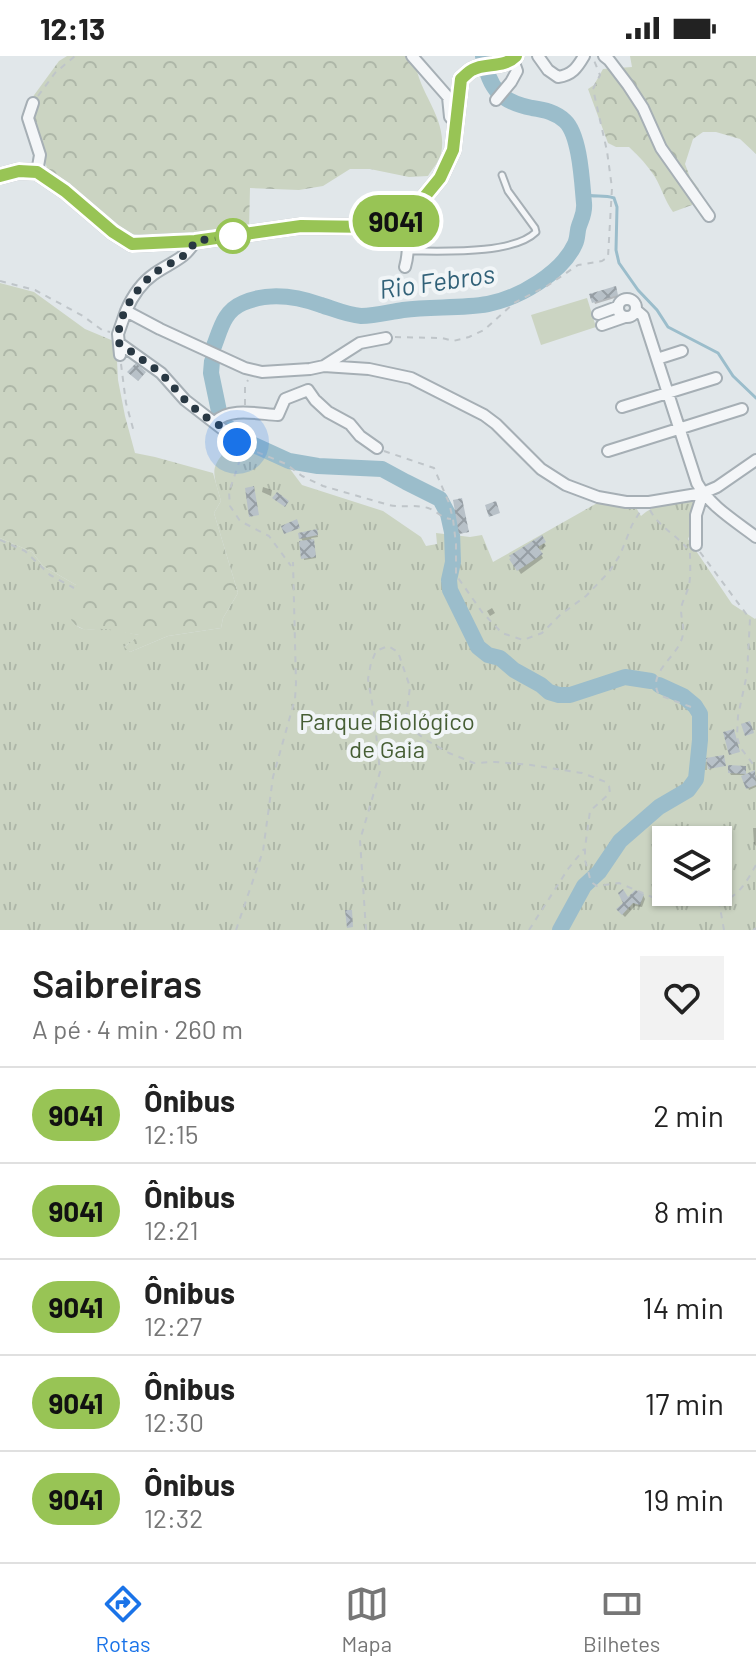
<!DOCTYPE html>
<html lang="pt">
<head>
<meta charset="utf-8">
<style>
	body { margin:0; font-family:Barlow,sans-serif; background:#f2f2f2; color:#222; height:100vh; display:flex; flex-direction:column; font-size:30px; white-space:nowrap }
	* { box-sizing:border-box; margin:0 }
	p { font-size:26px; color:#767676 }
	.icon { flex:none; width:44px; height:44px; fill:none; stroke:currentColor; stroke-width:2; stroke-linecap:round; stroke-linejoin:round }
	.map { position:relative; height:874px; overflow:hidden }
	.side { display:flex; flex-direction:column; background:#fff; flex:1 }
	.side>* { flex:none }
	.badge { padding:0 16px; border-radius:26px; font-size:28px; line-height:52px }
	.controls { position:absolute; left:652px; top:770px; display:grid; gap:16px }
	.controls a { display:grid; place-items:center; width:80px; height:80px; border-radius:0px; background:#fff; box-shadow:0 2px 6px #0004; font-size:40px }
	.you { position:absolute; width:40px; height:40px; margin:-20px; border:6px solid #fff; border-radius:50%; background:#1a73e8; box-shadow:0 0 0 12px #1a73e833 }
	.map>.badge { position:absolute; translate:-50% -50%; box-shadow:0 0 0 4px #fff }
	.round { display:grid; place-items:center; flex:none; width:84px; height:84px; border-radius:0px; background:#f2f2f2 }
	.overview { display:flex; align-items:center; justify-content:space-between; height:136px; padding:0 32px }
	h1 { font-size:38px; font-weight:600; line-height:60px }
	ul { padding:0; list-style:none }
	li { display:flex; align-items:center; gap:24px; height:96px; padding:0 32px; border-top:2px solid #e0e0e0 }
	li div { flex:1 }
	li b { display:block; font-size:30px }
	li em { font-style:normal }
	li .badge { min-width:88px; font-weight:700; text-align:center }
	.status { display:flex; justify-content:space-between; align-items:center; height:56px; padding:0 40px; background:#fff; direction:ltr }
	.status svg { height:22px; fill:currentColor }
	.tab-bar { display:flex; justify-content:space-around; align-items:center; height:112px; border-top:2px solid #e0e0e0; background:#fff; font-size:22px; color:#767676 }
	.tab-bar a { display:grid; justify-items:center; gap:4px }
	.tab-bar .current { color:#1a73e8 }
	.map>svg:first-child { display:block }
</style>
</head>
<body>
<div class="status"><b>12:13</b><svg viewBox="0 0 49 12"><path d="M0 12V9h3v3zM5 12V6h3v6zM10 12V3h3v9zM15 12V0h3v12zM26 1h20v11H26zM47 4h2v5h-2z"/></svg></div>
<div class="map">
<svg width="756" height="874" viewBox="0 0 756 874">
	<defs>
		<pattern id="forest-crowns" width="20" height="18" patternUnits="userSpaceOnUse" patternTransform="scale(2)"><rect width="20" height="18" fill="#cbd4c2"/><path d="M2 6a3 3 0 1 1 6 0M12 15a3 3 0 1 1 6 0" fill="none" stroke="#aeb7a8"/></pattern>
		<pattern id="park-tufts" width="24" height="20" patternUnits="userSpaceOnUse" patternTransform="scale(2)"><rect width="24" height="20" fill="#cbd4c2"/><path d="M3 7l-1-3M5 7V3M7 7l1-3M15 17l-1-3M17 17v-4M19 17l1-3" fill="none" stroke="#aeb7a8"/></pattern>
		<pattern id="building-cross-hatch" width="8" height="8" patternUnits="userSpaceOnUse" patternTransform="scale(2)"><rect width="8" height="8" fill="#b8c1c8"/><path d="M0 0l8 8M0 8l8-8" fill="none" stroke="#969ea4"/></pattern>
	</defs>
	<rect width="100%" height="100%" fill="#e1e7ea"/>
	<!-- forest -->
	<path fill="url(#forest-crowns)" d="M67,0H415C415,35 449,61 441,98C439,106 432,113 428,120L409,121L370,113H350L323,130L299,134L250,132L249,175L150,180L122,177L51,122L29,65V46L59,5Z
		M630,0H756V98L740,83L716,76H703L693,83L685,108L690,121L699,133L692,149L673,156C665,145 662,133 655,121C648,110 639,100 629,91H616L608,87L588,33L594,29L603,13L632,11Z
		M0,227L34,236L85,273L116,286L118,324L125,360L135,397L155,401L213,417L221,445L214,457L238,537L223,562L221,572L168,580L130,596L123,592L139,579L102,573L85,574L75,569L69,562V552L74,544L76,529L43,510L32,496L0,482Z"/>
	<!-- park -->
	<path fill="url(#park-tufts)" fill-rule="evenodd" d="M234,385L248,395L282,408L290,413L302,429L383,455L421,481L426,490L437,488L436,477L470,481L482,479L493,506L599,446L635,450L641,460C655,447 676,444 694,444L693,471L688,483L732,548L755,563L756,562V874H0V482L32,496L43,510L76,529L81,540C66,549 65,567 83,573C89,575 95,572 102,573C114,573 128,577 140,579L124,591L130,596L168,580L221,572L223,562L238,537L214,457L221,445C211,411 210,412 234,385ZM666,784H718V836H666Z"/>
	<!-- pitch -->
	<path fill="#cbd4c2" d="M587,242L596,271L541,289L531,259Z"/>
	<!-- shadow -->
	<path fill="#0003" d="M615,233L618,241L595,248L592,240Z
		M263,431L272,434L271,440L262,436Z
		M317,477L318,481L311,482L314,488L316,502L304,504V487L301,482Z
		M541,482L546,490L539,495L543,502L521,518L512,504Z
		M492,552L495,557L490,560L487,555Z
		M745,712L746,720L754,717L756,720V731L749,734L743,719H731L730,717Z
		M753,772H756V790L754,788Z
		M643,839L645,843L642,851L635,850L625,861L621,857L627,844Z"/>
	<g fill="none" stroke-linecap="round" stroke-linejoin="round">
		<!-- stream -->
		<path stroke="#9bbdcb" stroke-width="3" d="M583,138C594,142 603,138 614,142L617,151L616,194L619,207L638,234L657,254L668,271L718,297L733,320L756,342"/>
		<!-- river -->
		<path stroke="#9bbdcb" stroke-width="16" d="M214,290C221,272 224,255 243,247C268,236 296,240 321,249C334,253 347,259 361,260C376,260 389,256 403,254C431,250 460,253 488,248C519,242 562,217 575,188C578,182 577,175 579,170C582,161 585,157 584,147C582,126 580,79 565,65C555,56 545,54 532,52C500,46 489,32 483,0
			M212,305L211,317L221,365L241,383L289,405L318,410L382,413L406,426L440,443L448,458L452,476L453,506L449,524L450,534L478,591L488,599L500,602L514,614L541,629L549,636L559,639H570L625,621L651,625
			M560,874L584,830L599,816L620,785L659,751L688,734L696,723L700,684V658L695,650L683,640L659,629"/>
	</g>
	<!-- building -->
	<path fill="url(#building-cross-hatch)" d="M616,230L618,239L592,247L589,238Z
		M136,307L146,316L138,325L127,316Z
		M254,430L259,459L249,461L245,432Z
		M277,436L289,445L285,451L272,442Z
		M462,442L469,476L459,478L453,444Z
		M496,445L500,457L489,461L485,449Z
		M297,463L300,472L284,478L281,470Z
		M317,473L318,479L299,483L298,477Z
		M542,479L546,486L538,491L543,498L517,515L509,503L511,502L509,500Z
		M314,483L316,501L301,503L299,485Z
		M750,665L754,677L745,680L741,668Z
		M734,673L740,696L729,699L723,676Z
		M724,699L726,710L708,713L706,702Z
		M728,709L746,710V718L728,717Z
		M755,714L756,729L746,733L741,720Z
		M623,833L628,841L635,834L644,838L640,849L633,847L622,859L616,853L623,847L618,837Z
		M345,854H352L353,871L347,872Z"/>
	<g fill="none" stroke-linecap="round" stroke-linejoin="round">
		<defs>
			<path id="lane" d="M410,195C441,195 513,199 536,176L535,172L508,135L502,119"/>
			<path id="street" d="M412,0L448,41L450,61L456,66
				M538,0L548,14L558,21C572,19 577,12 584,0
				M604,0L609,4L628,29L643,52L661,92L709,160
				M496,44L511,26L517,15L513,4
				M33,47L28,62L40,99L37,116
				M400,164C408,181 410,193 405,211
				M195,185C186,203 169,207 154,218C141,227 132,241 126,255L160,273L245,312L262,316L310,313L324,310L360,287L386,282
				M618 252a9 9 0 1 1 18 0a9 9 0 1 1-18 0Z
				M636,254L643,260L697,427C710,450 735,465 756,481
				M598,258L617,251
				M602,269L625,261
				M119,287L161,317L185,344L229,378
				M120,299L118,278L126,255
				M657,303L682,295
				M324,310L369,313L411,322L484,359L496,368L541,413L566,429L598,441L626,446H649L703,437L717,431L756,404
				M308,334L315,344L328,356L350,368L360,380L377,392
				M622,351L716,322
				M215,366C229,351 258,358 278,359L285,343L308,334
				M608,395L742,353
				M696,489V459L703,437"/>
			<path id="secondary" d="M0,120L19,115L37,116L65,135L113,176L132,188L195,185L301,170L372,171L400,164L422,144L440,122L453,94L461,23C465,20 468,16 472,14C486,6 503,13 516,0"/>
		</defs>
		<!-- lane casing -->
		<use href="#lane" stroke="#a6afb5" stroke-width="9"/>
		<!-- street casing -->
		<use href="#street" stroke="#a6afb5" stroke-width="14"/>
		<!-- secondary casing -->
		<use href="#secondary" stroke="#a6afb5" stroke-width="18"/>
		<!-- path -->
		<path stroke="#bfc5c9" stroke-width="2" stroke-dasharray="6 6" stroke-linecap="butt" d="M38,40L55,17L75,0
			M0,225L35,234L83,260L102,274L110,276
			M395,281L442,282L453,285L469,281L484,274L514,247L547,230L578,209L602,205L608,201L612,132L607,95L593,33L600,19L593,2
			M121,308L126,347L134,376
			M245,349V330L248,324
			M236,385L245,391L286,408L302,420L323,430L389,449C403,452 415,448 428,452C437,455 441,462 451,463
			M244,392L229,436L230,450L240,465L269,480L291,510
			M384,395L434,412L449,447L453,463L456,488V519L482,556L502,577L523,584L542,577L560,559L586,540L609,516L620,499L632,469L641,454
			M650,454C658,470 675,478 687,492
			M0,484L25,495L50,519L74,532
			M700,496L750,563L747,618L738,660L737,681L740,691L756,712
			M690,497C690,507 691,519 689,529C687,538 682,545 681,553C681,565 686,574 681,585C674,603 647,618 659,639L691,651
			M710,836L719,846L724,874
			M719,846C738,842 747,825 756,809
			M236,874L263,795L273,721L295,643L296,627L293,506
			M366,874L360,784L380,716L374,658L368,623L371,607L376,595L388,590L398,596L410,631L406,662L413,674L426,684L449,697L474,707L495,706L531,709L582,717L606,726L609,730L610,737L590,755L585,792V804L591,826L597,830L619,827L652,841L666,832
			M529,874L568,813L584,793
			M753,874L756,872"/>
		<!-- lane -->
		<use href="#lane" stroke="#f4f6f8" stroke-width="5"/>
		<!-- street -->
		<use href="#street" stroke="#f4f6f8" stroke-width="10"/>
		<!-- secondary -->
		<use href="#secondary" stroke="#fff" stroke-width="14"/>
	</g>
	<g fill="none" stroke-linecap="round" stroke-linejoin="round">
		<defs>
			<path id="line" d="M0,120L19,115L37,116L65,135L113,176L132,188L195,185L301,170L372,171L400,164L422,144L440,122L453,94L461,23C465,20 468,16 472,14C486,6 503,13 516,0"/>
		</defs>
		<!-- line casing -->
		<use href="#line" stroke="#fff" stroke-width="18"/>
		<!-- line -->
		<use href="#line" stroke="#98c455" stroke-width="12"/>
		<!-- walk -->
		<path stroke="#293843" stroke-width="8" stroke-dasharray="0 14.4" d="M233,180L195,185C185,206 166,206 151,220C134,235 115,264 119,287L161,317L185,344L201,358L222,371L237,386"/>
	</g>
	<!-- markers -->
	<circle fill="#fff" stroke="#98c455" stroke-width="4" cx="233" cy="180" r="16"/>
	<g text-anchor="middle" stroke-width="8" stroke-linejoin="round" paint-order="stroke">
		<!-- park labels -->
		<g font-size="24" fill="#475f35" stroke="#f1f5f7">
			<text x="387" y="674">Parque Biológico<tspan x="387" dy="28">de Gaia</tspan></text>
		</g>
		<!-- water labels -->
		<g font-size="26" font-style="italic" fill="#316178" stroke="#f1f5f7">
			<text transform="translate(437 226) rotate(-8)" y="9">Rio Febros</text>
		</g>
	</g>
</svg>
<div class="controls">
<a><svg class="icon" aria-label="layers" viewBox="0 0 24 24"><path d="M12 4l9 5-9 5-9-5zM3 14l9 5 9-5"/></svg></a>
</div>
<div class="you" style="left:237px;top:386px"></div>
<b class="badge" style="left:396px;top:165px;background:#98c455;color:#111">9041</b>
</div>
<section class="side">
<div class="overview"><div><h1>Saibreiras</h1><p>A pé · 4 min · 260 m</p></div><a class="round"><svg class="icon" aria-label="heart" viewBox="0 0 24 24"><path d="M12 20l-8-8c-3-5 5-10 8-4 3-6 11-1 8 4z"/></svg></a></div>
<ul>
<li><span class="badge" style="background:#98c455;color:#111">9041</span><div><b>Ônibus</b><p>12:15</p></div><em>2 min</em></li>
<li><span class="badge" style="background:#98c455;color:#111">9041</span><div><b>Ônibus</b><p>12:21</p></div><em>8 min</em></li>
<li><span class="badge" style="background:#98c455;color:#111">9041</span><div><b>Ônibus</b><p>12:27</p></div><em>14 min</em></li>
<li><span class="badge" style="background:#98c455;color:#111">9041</span><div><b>Ônibus</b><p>12:30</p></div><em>17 min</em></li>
<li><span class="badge" style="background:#98c455;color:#111">9041</span><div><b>Ônibus</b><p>12:32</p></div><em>19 min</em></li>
</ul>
</section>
<nav class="tab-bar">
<a class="current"><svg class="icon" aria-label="directions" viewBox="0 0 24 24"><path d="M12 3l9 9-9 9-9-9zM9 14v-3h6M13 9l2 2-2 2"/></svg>Rotas</a>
<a><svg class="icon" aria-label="map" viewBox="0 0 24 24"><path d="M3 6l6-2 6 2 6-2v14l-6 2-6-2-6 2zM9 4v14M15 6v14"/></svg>Mapa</a>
<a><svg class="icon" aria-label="tickets" viewBox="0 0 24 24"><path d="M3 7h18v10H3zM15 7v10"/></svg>Bilhetes</a>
</nav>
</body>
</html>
